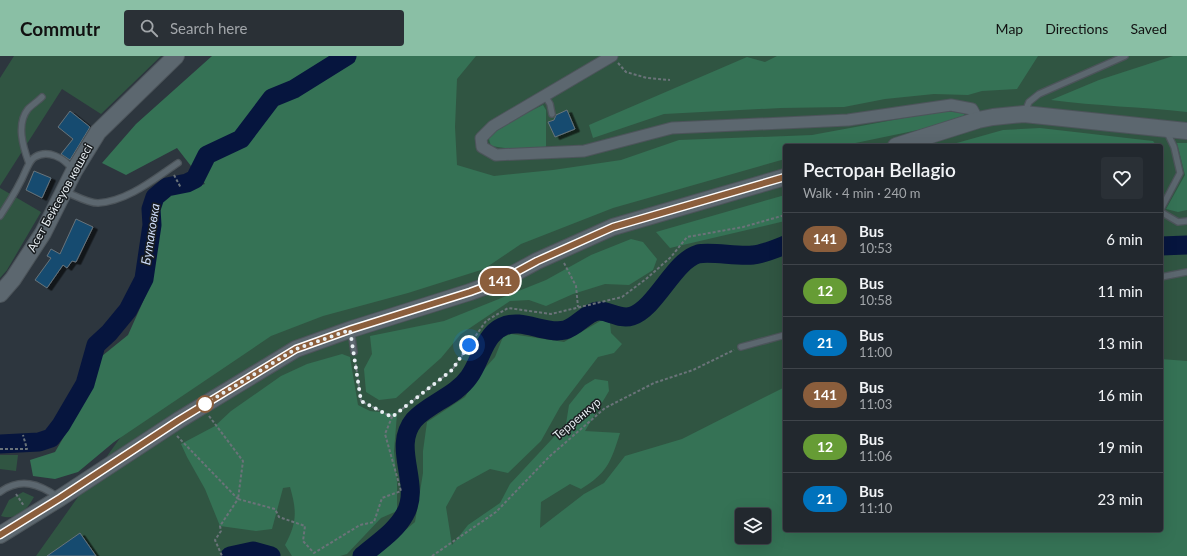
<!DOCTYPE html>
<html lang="en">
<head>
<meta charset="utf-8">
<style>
	body { margin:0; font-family:Lato,sans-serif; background:#2a3036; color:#f1f3f6; height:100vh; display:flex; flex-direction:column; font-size:15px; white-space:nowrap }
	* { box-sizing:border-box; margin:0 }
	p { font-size:13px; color:#a2a6aa }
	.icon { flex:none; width:22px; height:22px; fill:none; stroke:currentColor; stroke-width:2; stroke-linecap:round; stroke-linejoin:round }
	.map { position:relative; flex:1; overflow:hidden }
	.sheet { position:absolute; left:783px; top:88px; width:380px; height:388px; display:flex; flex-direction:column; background:#22282e; border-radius:4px; box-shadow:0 4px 16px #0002,0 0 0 1px #3f444a }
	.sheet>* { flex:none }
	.badge { padding:0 8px; border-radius:13px; font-size:14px; line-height:26px }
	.controls { position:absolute; left:735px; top:452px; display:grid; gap:8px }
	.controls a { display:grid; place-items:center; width:36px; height:36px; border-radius:4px; background:#22282e; box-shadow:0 4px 16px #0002,0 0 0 1px #3f444a; font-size:20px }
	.you { position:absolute; width:20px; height:20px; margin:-10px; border:3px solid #fff; border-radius:50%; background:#1a73e8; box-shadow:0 0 0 6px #1a73e833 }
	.map>.badge { position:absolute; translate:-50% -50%; box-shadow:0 0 0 2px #fff }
	.round { display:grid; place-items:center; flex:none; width:42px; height:42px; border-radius:4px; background:#2a3036 }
	.overview { display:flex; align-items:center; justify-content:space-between; height:68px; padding:0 20px }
	h1 { font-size:19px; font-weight:600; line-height:30px }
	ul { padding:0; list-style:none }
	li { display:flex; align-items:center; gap:12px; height:52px; padding:0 20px; border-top:1px solid #3f444a }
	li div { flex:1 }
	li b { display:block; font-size:15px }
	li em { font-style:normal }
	li .badge { min-width:44px; font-weight:700; text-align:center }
	header { display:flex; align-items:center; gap:24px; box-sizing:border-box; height:56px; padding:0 20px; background:#8abfa5; color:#111 }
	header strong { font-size:19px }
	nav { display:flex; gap:22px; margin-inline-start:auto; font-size:14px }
	.search { width:280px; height:36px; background:#2a3036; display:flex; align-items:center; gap:10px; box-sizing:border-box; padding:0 14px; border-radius:4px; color:#a2a6aa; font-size:15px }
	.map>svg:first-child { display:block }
</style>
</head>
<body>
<header>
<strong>Commutr</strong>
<div class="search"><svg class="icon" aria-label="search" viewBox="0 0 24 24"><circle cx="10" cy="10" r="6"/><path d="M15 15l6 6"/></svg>Search here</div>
<nav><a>Map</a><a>Directions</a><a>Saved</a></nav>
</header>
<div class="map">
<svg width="1187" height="500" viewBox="0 0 1187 500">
	<defs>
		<filter id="shadow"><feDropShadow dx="4.5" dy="2.5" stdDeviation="0" flood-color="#0009"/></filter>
	</defs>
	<rect width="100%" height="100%" fill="#2d363e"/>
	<!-- green -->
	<path fill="#305542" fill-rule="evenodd" d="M14,0H161L101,58L62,33L0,130V22Z
		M385,0H1187V500H36L374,25ZM785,90H1161V474H785ZM742,459H764V481H742Z
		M0,132L41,156L7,214L0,222Z
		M0,399H18L16,415L0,413Z
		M23,436L34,441C27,454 16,465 1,460L9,444Z"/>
	<!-- forest -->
	<path fill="#357255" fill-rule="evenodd" d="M212,0H476L457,23L455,71L457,109L494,120L553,114L621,104L679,84L812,79L942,55L964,57L966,64L841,90H785V103L613,152L521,188L484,213L408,237L323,260L271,280L114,386L78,416L55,423L33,420L30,404L55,396L84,346L102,300L128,279L150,230L154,175L160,141L205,128L177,92L126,119L102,107L136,68Z
		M777,0H1038L1017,33L982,35L968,39L934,38L885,43L844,51L781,52L664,58L593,82L589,69L747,1L765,6Z
		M1173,0H1187V56C1142,51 1096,50 1051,44L1099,24Z
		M543,49L546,54V91L511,93L491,90L488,80L502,69Z
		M1040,72L1153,85L1157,90H946L1003,74Z
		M1177,87H1187V154L1178,156L1166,153L1185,119Z
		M785,139V165L670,192L656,176Z
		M631,183L643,186L657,203L653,214L629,229L605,228L573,238L546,250L529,244L510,245L461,278L441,302L396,342L379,344L366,336L364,313L372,298L370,280L444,265L546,224L591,199Z
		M602,264L610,267L611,277L622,288L614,297L598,301L560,351L541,385L508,417L490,413L457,431L446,451L452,489L468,469L500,447L510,428L566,368L569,349L585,329L595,323L608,325L609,335L585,375L620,377C611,406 607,417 581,433L570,428L541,446L540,472L584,438L604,427L625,400L682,383L785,331V474H1161V303L1187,305V500H374L415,466L423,417V395L427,366L465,341L479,319L495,301L503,281L511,278L564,286ZM742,459H764V481H742Z
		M342,298L350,301L358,349L370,355L397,358L394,395L397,426V455L381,462L347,498L340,500H292L285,489C297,467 297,455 290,431L283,432L272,473L256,475L220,470L205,433L187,401L181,388L215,370L231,355L281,320L307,308Z"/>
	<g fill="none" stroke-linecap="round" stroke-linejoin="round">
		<!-- river -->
		<path stroke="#06153e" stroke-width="19" d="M1161,190L1187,189
			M0,388L39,386L51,382L61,369L85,328L96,289L109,277L128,254L144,223L152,169L151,153L155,141L167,131L187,127L195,123L207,99L241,83L272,42L294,33L347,0
			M230,500L253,495L271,500
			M362,500C377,487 396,475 405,458C422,428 391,392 414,364C428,348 456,340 469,321C480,307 484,279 502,271C522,261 544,279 565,274C577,271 588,255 599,255C610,255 620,264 632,260C656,252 674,205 698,198C711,195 738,201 753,199C763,198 775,193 785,189"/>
	</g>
	<!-- building -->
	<path fill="#154c6f" stroke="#68737b" filter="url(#shadow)" d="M567,54L575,73L555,81L548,66L554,64L556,59Z
		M70,55L90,71L70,104L61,98L73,83L58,71Z
		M34,115L51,122L42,142L26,134Z
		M76,163L93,171L76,206L72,205L67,212L63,209L47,232L35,224L51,202L47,200L51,193L60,198Z
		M80,477L96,500H47Z"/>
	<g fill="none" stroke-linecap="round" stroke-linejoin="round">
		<defs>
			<path id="lane" d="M545,40L550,48L552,58
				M1025,56L1029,46L1039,38L1125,0
				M29,107C23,91 16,68 28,53C32,49 38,45 42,41
				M66,136C76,140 88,147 98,147C128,145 154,123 178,107
				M1161,153L1180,117L1174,91L1166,74
				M1161,156L1178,166L1187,165
				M0,160C10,145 19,131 26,114C28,110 30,104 35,101C48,93 64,102 72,113
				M1161,221L1187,216
				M351,274L354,296
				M741,291L785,279
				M0,436C21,421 39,428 58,441"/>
			<path id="street" d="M612,0L493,70L481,82L482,91L496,99L584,95L672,72L848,64L951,49L972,53L978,64"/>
			<path id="secondary" d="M896,90L978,64L993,61L1024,58L1187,75
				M0,238L13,223L43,177L74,115L98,76L176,0
				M0,479L60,442L179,364L296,293L352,273L470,236L500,225L537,205L613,171L785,121"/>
		</defs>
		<!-- lane casing -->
		<use href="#lane" stroke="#4c545a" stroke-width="8"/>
		<!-- street casing -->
		<use href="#street" stroke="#4c545a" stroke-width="13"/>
		<!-- secondary casing -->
		<use href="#secondary" stroke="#4c545a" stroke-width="18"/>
		<!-- path -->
		<path stroke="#6a7379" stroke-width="2" stroke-dasharray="3 2" stroke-linecap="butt" d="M618,7L626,16L647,22L670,24
			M174,119L181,132
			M564,207L576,230L578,251
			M355,303L361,345L392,361
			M209,360L243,405L238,443L275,453L279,461L305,470L303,485L314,497L360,469L374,466L382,442L401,435L385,378L392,361L452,314L486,265L508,252L551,258L622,241L646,223L671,201L687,181L743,171L785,159
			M177,380L238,443L220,470L221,475L215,484L222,500
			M0,393H27L23,379
			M16,438L24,450
			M432,500L496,456L550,400L605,352L654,327L693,314L734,294"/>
		<!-- lane -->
		<use href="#lane" stroke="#5c676f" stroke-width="5.5"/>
		<!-- street -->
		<use href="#street" stroke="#5c676f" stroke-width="11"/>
		<!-- secondary -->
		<use href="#secondary" stroke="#5c676f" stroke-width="16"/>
	</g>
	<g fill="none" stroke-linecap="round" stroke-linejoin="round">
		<defs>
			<path id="line" d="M0,479L60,442L179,364L296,293L352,273L470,236L500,225L537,205L613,171L785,121"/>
		</defs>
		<!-- line casing -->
		<use href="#line" stroke="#fff" stroke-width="9"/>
		<!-- line -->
		<use href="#line" stroke="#8b5e3c" stroke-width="6"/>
		<!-- walk -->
		<path stroke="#e8eff3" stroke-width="4" stroke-dasharray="0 7.2" d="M205,348L296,293L350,274L361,345L392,361L452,314L469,289"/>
	</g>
	<!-- markers -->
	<circle fill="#fff" stroke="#8b5e3c" stroke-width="2" cx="205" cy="348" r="8"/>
	<g text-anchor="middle" stroke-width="3" stroke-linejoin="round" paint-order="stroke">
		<!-- street labels -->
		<g font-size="12" fill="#e8eff3" stroke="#191d20">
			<text transform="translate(60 142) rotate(-61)" y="4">Асет Бейсеуов көшесі</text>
			<text transform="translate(577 363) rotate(-40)" y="4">Терренкур</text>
		</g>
		<!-- water labels -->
		<g font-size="13" font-style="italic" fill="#ceddfb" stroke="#191d20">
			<text transform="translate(150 178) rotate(-81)" y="5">Бутаковка</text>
		</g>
	</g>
</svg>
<div class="controls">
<a><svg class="icon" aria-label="layers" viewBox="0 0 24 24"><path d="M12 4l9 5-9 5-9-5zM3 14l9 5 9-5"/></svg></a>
</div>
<div class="you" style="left:469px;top:289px"></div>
<b class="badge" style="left:500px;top:225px;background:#8b5e3c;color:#fff">141</b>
<section class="sheet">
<div class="overview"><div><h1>Ресторан Bellagio</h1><p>Walk · 4 min · 240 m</p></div><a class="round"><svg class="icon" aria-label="heart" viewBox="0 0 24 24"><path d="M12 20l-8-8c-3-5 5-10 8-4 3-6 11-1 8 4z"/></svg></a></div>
<ul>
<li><span class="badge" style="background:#8b5e3c;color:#fff">141</span><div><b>Bus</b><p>10:53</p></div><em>6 min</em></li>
<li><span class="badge" style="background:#669c35;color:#fff">12</span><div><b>Bus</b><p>10:58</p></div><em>11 min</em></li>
<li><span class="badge" style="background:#0072bc;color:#fff">21</span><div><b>Bus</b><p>11:00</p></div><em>13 min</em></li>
<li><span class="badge" style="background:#8b5e3c;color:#fff">141</span><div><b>Bus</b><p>11:03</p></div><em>16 min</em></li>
<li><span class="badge" style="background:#669c35;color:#fff">12</span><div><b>Bus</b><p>11:06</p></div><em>19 min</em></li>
<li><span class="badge" style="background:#0072bc;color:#fff">21</span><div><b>Bus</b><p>11:10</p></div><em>23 min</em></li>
</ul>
</section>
</div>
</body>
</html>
